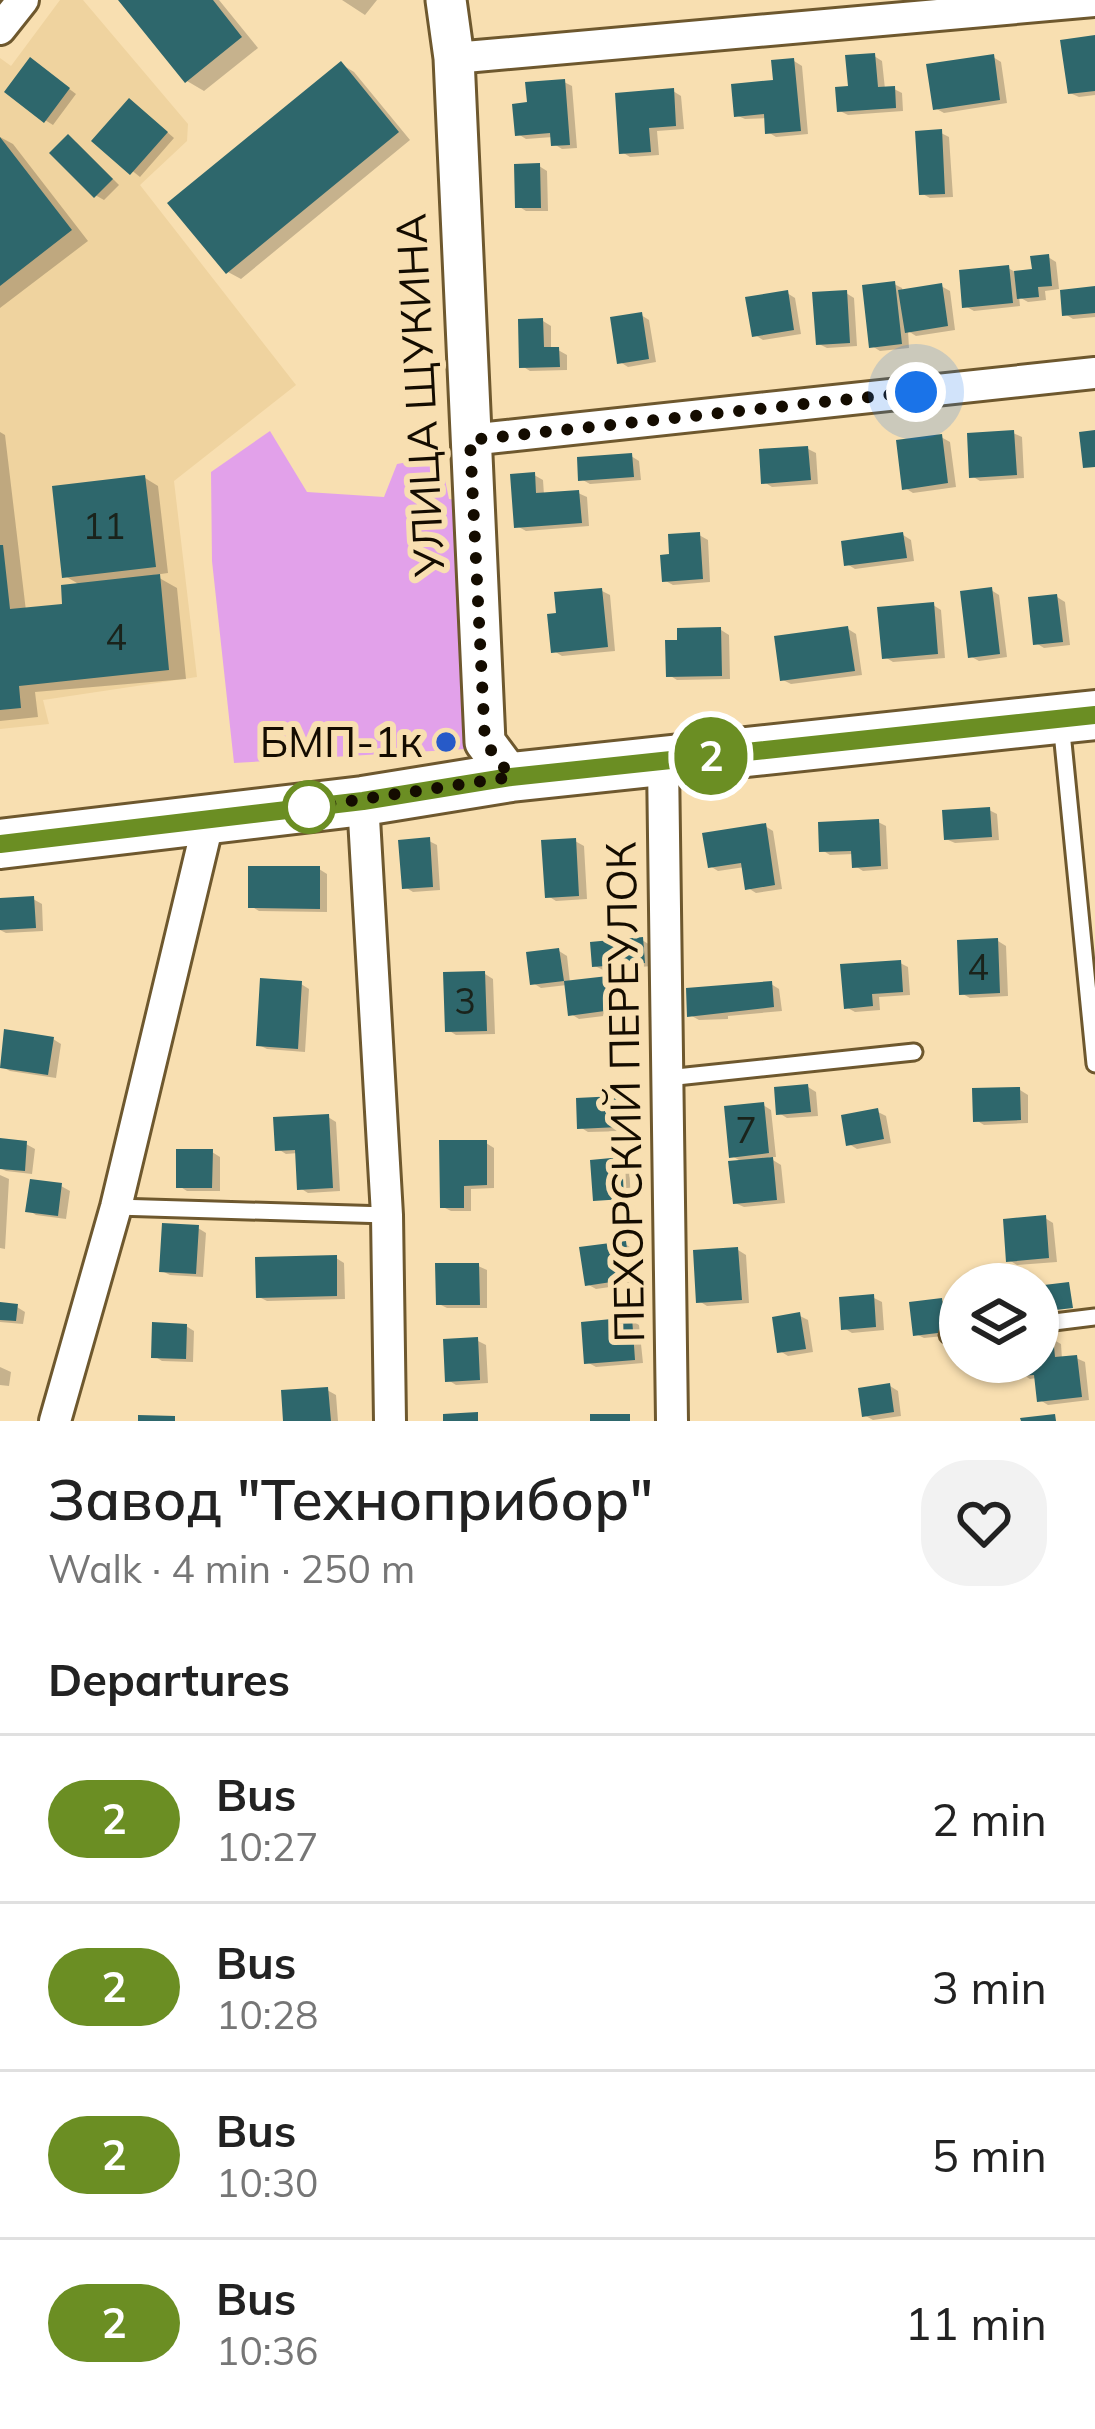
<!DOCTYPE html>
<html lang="en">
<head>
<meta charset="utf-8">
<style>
	body { margin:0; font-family:Mulish,sans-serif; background:#f2f2f2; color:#222; height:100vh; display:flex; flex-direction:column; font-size:45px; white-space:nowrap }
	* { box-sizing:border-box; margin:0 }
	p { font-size:39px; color:#767676 }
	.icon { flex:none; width:66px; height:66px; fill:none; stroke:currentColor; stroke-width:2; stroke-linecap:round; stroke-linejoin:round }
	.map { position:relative; height:1421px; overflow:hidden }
	.details { display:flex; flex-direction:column; background:#fff; flex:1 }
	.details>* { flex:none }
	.badge { padding:0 24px; border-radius:39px; font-size:42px; line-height:78px }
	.controls { position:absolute; left:939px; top:1263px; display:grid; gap:24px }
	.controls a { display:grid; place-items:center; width:120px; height:120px; border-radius:50%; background:#fff; box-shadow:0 3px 9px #0004; font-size:60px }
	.you { position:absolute; width:60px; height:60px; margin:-30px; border:9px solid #fff; border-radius:50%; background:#1a73e8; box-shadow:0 0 0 18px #1a73e833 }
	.map>.badge { position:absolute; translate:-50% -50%; box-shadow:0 0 0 6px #fff }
	h2 { padding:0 48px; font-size:45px; line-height:108px }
	.round { display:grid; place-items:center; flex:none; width:126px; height:126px; border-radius:48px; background:#f2f2f2 }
	.overview { display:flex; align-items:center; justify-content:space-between; height:204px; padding:0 48px }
	h1 { font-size:57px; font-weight:600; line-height:90px }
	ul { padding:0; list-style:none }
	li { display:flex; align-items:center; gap:36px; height:168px; padding:0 48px; border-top:3px solid #e0e0e0 }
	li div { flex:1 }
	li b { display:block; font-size:45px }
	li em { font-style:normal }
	li .badge { min-width:132px; font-weight:700; text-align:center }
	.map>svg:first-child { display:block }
</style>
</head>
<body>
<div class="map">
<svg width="1095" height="1421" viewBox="0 0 1095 1421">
	<rect width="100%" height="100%" fill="#f8dfb1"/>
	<!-- built -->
	<path fill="#efd39f" d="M60,0H83L188,124L187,141L140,185L296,385L174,481L197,677L43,700L49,724L0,729V58L11,66Z"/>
	<!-- green -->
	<path fill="#e2a1ea" d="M270,431L307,492L384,497L397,464L440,456L449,499L457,500L465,749L234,763L212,561L211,472Z"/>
	<!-- shadow -->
	<path fill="#0003" d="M122,0H219L258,48L204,91L187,81Z
		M342,0H377L365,15Z
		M1095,38V95L1079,97L1070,93Z
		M874,56L882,61L885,89H894L902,93L903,111L848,115L840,111L851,88Z
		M993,57L1001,62L1007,103L944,113L935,108Z
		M794,61L802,66L808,134L776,137L768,132L767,118L745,119L736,115L776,83Z
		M341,64L354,72L410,140L241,279L228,272Z
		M39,66L76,94L53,125L45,120Z
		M564,82L572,86L577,148L562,149L554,144L553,137L526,139L518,134L530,105Z
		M673,91L681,96L684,129L657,131L659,155L630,157L622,152Z
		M137,106L174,138L140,177L95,141Z
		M941,133L949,137L953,197L930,198L921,193Z
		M0,137L13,144L88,241L0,308Z
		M76,142L119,185L104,200L95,195Z
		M539,166L547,171L548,211H526L518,206Z
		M1048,257L1056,262L1059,289L1045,291L1046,300L1028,302L1019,297L1020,306L974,311L965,306L1008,268L1017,273L1035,272Z
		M894,284L902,288L903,292L941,286L950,291L955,330L916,336L908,331L909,348L880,351L872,346Z
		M1095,289V317L1073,319L1065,314Z
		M787,293L795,298L801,334L763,340L755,335Z
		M846,293L854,298L857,346L827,348L819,344Z
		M641,315L649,320L656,362L628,367L620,362Z
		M543,321L551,326V350H558L567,355V370L530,371L522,366Z
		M0,432L5,435L26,611L61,607L82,586L65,576L145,478L158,486L168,573L154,575L177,588L186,679L35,692L38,717L0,721Z
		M1013,433L1022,437L1024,478L980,481L972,476Z
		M941,437L950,442L956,487L913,493L905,488Z
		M808,449L816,453L818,484L772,487L764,482Z
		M631,456L639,461L641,480L590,484L581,479Z
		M534,475L543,480L544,495L578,493L587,497L589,526L526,531L517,526Z
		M699,535L708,540L710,582L673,585L664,580Z
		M903,535L911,540L914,561L855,569L847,564Z
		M991,590L999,595L1007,657L979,661L970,656Z
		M602,591L610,595L615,651L562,656L554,651Z
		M1057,597L1065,602L1070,645L1044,648L1036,643Z
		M933,605L941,610L945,658L893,662L885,657Z
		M848,629L856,634L862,675L791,684L783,680Z
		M721,630L729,635L730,679L677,680L669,675Z
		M989,810L997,814L999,840L955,843L946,839Z
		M878,822L886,826L888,869L863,871L855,866L854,854L830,855L822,850Z
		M765,826L773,831L782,889L756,893L748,888L745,867L718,871L710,866Z
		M429,841L437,845L440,890L413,892L405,887Z
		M575,841L584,846L587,899L556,901L548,896Z
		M319,869L327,874V912L259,911L251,906Z
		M33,899L42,904L43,931L6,933L0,930V901Z
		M642,940L650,945L652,966L603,970L595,966Z
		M998,941L1006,946L1008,996L970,998L961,993Z
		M559,951L567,956L570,983L608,979L616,984L620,1014L579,1019L571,1014L567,985L541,988L533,983Z
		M900,963L908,967L910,995L879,997L880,1010L855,1012L846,1007Z
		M485,974L493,979L495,1034L456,1035L448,1030Z
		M301,984L309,989L305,1052L267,1049L259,1045Z
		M771,984L779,989L782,1011L728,1016V1019L699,1020L690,1015Z
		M53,1039L61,1044L56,1078L10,1071L2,1067Z
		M808,1087L816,1092L818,1116L787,1118L779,1113Z
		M1020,1090L1028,1095V1123L984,1125L976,1120Z
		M617,1099L625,1104L626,1131L588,1132L580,1127Z
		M763,1105L771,1110L776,1157H768L781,1165L785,1203L744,1207L735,1203L744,1163L732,1156Z
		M878,1112L886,1116L891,1143L857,1149L849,1144Z
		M328,1117L336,1122L340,1191L308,1193L300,1188L298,1153L286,1154L278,1149Z
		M486,1143L494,1148V1188L471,1189V1211H451L443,1207Z
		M26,1144L35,1149L32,1174L6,1171L0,1168Z
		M212,1152L220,1157V1191H187L179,1186Z
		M625,1163L629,1165L631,1202H627Z
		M0,1175L9,1179L5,1249L0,1248Z
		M61,1186L70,1191L66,1219L36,1215L28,1210Z
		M1045,1218L1053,1223L1057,1262L1017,1265L1009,1260Z
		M198,1228L206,1233L203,1277L170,1275L162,1271Z
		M625,1244L633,1249L638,1283L596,1289L587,1284Z
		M738,1250L746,1255L749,1303L707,1306L699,1301Z
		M336,1258L344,1263L345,1299L267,1301L259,1297Z
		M478,1266L487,1270V1308H447L439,1304Z
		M874,1298L882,1302L884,1330L852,1333L844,1328Z
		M942,1301L950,1306L953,1335L924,1338L916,1334Z
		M0,1305L17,1307L25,1312L23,1324L0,1322Z
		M800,1316L808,1320L813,1352L788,1356L780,1351Z
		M631,1320L639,1325L643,1363L596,1367L587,1362Z
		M186,1326L194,1331L193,1362L162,1361L154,1356Z
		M1052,1339L1061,1344L1062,1359L1076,1358L1085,1362L1089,1400L1048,1405L1040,1400L1037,1378L1030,1379L1022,1374L1021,1362H1038V1341Z
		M478,1341L486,1345L488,1383L456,1385L448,1380Z
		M0,1367L11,1372L9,1386L0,1385Z
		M890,1386L898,1391L901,1416L873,1420L864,1415Z
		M327,1390L336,1395L338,1421H286Z"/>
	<!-- building -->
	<path fill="#2e676c" d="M118,0H213L242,37L185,83Z
		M1095,35V91L1068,94L1060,40Z
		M875,53L878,87L895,86L896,108L837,112L835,87L848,86L845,55Z
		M994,54L1000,100L933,110L926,64Z
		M30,57L70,88L44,123L4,92Z
		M794,58L801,131L765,134L764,114L734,117L731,84L773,80L771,60Z
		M341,61L399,132L226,274L167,203Z
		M565,79L570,145L551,146L550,133L515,136L512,104L527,102L525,82Z
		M674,88L676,126L649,128L651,152L619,154L615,93Z
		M129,98L168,132L130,175L91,141Z
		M942,129L945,194L919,195L915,131Z
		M68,134L113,179L94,198L49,153Z
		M0,137L72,230L0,286Z
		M540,163L541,208H515L514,164Z
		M1049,254L1052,286L1038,287L1039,297L1017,299L1014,271L1032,269L1030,256Z
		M1009,265L1013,303L962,308L959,270Z
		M895,281L902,344L869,348L862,285Z
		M942,283L948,326L905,333L898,290Z
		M1095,286V313L1062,316L1060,290Z
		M788,290L794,330L752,337L745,297Z
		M847,290L850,343L816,345L812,292Z
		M642,312L649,359L617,364L610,317Z
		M543,318L544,347H559L560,367L519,368L518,319Z
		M1014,430L1017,475L969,478L967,433Z
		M1095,430V467L1083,468L1079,432Z
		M942,434L948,483L902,490L896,440Z
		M808,446L811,480L761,484L759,449Z
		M632,453L634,477L578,481L577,457Z
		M535,472L536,493L579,490L582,523L514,528L510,474Z
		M145,475L156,567L62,578L52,486Z
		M700,532L703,579L662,582L660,555L669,554L668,534Z
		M903,532L907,558L844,566L841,541Z
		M0,545H3L10,609L62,604L61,585L160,574L169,670L19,686L21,708L0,710Z
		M992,587L1000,654L968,658L960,591Z
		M602,588L608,647L551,653L547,614L556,613L554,592Z
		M1057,594L1063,642L1033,645L1028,597Z
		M934,602L938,654L882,659L877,607Z
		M848,626L855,671L780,681L774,636Z
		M721,627L722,676L666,677L665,640H677V628Z
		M990,807L992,837L944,840L942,810Z
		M879,819L881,866L852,868L851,851L819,852L818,822Z
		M766,823L775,885L745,890L741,863L708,868L702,833Z
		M430,837L433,887L402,889L398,840Z
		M576,838L579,896L545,898L541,840Z
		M248,866H320V909L248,908Z
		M34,896L36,928L0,930V898Z
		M643,937L645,963L592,967L590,942Z
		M998,938L1000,993L959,995L957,940Z
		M559,948L564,981L530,985L526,952Z
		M901,960L903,992L872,994L873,1006L844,1009L840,964Z
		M485,971L487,1031L445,1032L443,972Z
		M608,976L612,1010L568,1016L564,981Z
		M260,978L302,981L298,1049L256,1046Z
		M772,981L774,1007L687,1017L686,988Z
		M4,1029L54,1037L48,1075L0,1068Z
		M808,1084L811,1112L776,1115L774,1087Z
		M1020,1087L1021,1120L973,1122L972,1088Z
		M617,1096L619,1127L577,1129L576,1098Z
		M764,1102L769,1153L729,1158L724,1106Z
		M878,1108L884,1139L846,1146L841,1115Z
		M329,1114L333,1188L297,1190L295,1150L275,1151L273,1117Z
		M0,1138L27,1141L25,1171L0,1169Z
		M439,1140H487V1185L464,1186V1208H440Z
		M176,1149H213L212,1188H176Z
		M622,1157L624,1199L593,1201L590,1160Z
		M773,1157L777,1200L733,1204L728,1161Z
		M30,1179L62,1183L58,1216L25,1212Z
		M1046,1215L1049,1258L1006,1262L1003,1219Z
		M162,1223L199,1225L196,1274L159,1272Z
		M626,1241L631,1279L585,1286L579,1247Z
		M738,1247L742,1300L696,1303L693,1250Z
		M337,1255V1296L256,1298L255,1257Z
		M435,1263H479L480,1305H436Z
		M1069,1282L1073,1308L1047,1311L1044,1285Z
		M874,1294L876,1327L841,1330L839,1297Z
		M942,1298L946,1332L913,1336L909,1302Z
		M0,1302L18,1304L16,1321L0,1320Z
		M800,1312L806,1349L777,1353L772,1317Z
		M632,1317L635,1360L584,1364L581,1322Z
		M152,1322L187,1324L186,1359L151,1358Z
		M1053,1336L1055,1357L1077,1355L1082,1397L1037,1402L1034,1375L1019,1376L1018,1362H1038V1338Z
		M478,1337L480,1380L445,1382L443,1339Z
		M890,1383L894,1412L862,1417L858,1388Z
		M328,1387L331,1421H283L281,1390Z
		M478,1412V1421H443V1414Z
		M590,1414H630V1421H590Z
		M1055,1414L1056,1421H1021L1020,1418Z
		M138,1415L175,1416V1421H138Z"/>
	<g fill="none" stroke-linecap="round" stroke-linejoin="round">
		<defs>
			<path id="service" d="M1061,722L1095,1064
				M667,1078L914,1052
				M116,1207L387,1215
				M1038,1324L1095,1317
				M948,1335L960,1334"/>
			<path id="minor" d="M0,29L23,0
				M454,58L1095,1
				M469,440L1095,373
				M663,762L672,1421
				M363,801L387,1215L390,1421
				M55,1421L116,1207L209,819"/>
			<path id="tertiary" d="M446,0L454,58L485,742L511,777"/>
			<path id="primary" d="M0,844L363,801L511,777L1095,715"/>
		</defs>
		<!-- service casing -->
		<use href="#service" stroke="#6e582e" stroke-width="21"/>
		<!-- minor casing -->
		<use href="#minor" stroke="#6e582e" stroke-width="36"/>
		<!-- tertiary casing -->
		<use href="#tertiary" stroke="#6e582e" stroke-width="45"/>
		<!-- primary casing -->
		<use href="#primary" stroke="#6e582e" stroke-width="54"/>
		<!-- service -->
		<use href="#service" stroke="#fff" stroke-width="15"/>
		<!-- minor -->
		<use href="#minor" stroke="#fff" stroke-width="30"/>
		<!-- tertiary -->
		<use href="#tertiary" stroke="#fff" stroke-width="39"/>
		<!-- primary -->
		<use href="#primary" stroke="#fff" stroke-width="48"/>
	</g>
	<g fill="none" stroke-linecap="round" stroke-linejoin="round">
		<defs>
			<path id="line" d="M0,844L363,801L511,777L1095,715"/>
		</defs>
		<!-- line casing -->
		<use href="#line" stroke="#fff" stroke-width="27"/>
		<!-- line -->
		<use href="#line" stroke="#6b8e23" stroke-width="18"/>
		<!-- walk -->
		<path stroke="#140c00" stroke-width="12" stroke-dasharray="0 21.6" d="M309,807L511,777L485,742L470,440L916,392"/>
	</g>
	<!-- markers -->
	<circle fill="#275ac8" stroke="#f8dfb1" stroke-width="4.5" cx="446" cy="742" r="12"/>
	<circle fill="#fff" stroke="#6b8e23" stroke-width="6" cx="309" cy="807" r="24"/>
	<g text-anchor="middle" stroke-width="12" stroke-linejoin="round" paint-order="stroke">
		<!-- number labels -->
		<g font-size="36" fill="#1a231b">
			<text x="104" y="539">11</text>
			<text x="116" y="650">4</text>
			<text x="978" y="980">4</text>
			<text x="465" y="1014">3</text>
			<text x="746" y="1143">7</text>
		</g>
		<!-- street labels -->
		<g font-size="42" fill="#140c00" stroke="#f8dfb1">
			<text transform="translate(420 395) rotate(-93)" y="15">УЛИЦА ЩУКИНА</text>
			<text transform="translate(625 1092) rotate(-91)" y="15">ПЕХОРСКИЙ ПЕРЕУЛОК</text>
		</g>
		<!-- poi labels -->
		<g font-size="42" fill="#140c00" stroke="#f8dfb1" text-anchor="end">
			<text x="422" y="757">БМП-1к</text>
		</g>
	</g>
</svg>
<div class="controls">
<a><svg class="icon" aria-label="layers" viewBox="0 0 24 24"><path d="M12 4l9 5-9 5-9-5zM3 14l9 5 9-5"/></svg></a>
</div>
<div class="you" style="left:916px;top:392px"></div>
<b class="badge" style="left:711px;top:756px;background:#6b8e23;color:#fff">2</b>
</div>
<section class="details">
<div class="overview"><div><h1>Завод &quot;Техноприбор&quot;</h1><p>Walk · 4 min · 250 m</p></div><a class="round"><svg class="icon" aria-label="heart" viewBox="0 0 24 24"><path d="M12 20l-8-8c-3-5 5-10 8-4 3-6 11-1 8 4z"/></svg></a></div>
<h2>Departures</h2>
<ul>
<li><span class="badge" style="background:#6b8e23;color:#fff">2</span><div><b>Bus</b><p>10:27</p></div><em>2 min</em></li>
<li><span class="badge" style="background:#6b8e23;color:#fff">2</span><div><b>Bus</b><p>10:28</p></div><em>3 min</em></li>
<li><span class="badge" style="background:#6b8e23;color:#fff">2</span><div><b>Bus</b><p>10:30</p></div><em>5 min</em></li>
<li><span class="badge" style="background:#6b8e23;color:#fff">2</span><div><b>Bus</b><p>10:36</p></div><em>11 min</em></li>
</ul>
</section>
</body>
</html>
